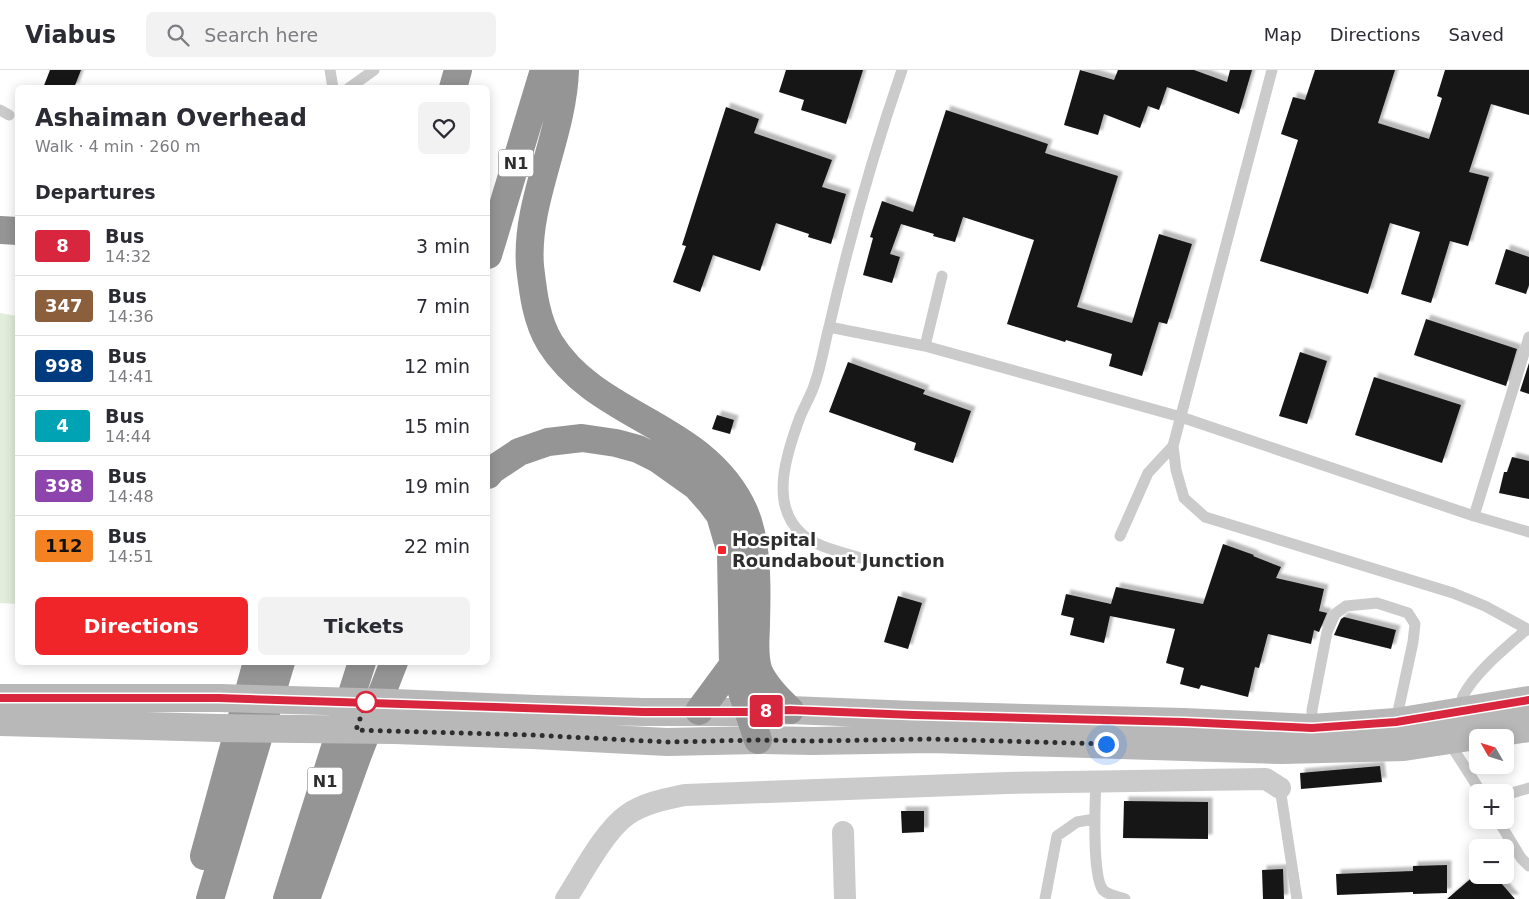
<!DOCTYPE html>
<html lang="en">
<head>
<meta charset="utf-8">
<style>
	body { margin:0; font-family:"DejaVu Sans",sans-serif; background:#f2f2f3; color:#2b2b33; height:100vh; display:flex; flex-direction:column; font-size:19px; white-space:nowrap }
	* { box-sizing:border-box; margin:0 }
	p { font-size:16px; color:#7c7c81 }
	.icon { flex:none; width:28px; height:28px; fill:none; stroke:currentColor; stroke-width:2; stroke-linecap:round; stroke-linejoin:round }
	.map { position:relative; flex:1; overflow:hidden }
	.drawer { position:absolute; left:15px; top:15px; width:475px; height:580px; display:flex; flex-direction:column; background:#fff; border-radius:8px; box-shadow:0 2px 12px #0003 }
	.drawer>* { flex:none }
	.badge { padding:0 10px; border-radius:4px; font-size:18px; line-height:32px }
	.needle { width:32px; rotate:309deg }
	.fabs { position:absolute; left:1469px; top:659px; display:grid; gap:10px }
	.fabs a { display:grid; place-items:center; width:45px; height:45px; border-radius:8px; background:#fff; box-shadow:0 2px 12px #0003; font-size:25px }
	.you { position:absolute; width:25px; height:25px; margin:-12px; border:4px solid #fff; border-radius:50%; background:#1a73e8; box-shadow:0 0 0 8px #1a73e833 }
	.map>.badge { position:absolute; translate:-50% -50%; box-shadow:0 0 0 2px #fff }
	h2 { padding:0 20px; font-size:19px; line-height:45px }
	.round { display:grid; place-items:center; flex:none; width:52px; height:52px; border-radius:8px; background:#f2f2f3 }
	.head { display:flex; align-items:center; justify-content:space-between; height:85px; padding:0 20px }
	h1 { font-size:24px; font-weight:700; line-height:38px }
	.cta { display:flex; gap:10px; margin-top:auto; padding:10px 20px }
	.cta a { flex:1; height:58px; border-radius:8px; background:#f02529; color:#fff; font-size:20px; font-weight:700; line-height:58px; text-align:center }
	.cta a+a { background:#f2f2f3; color:#2b2b33 }
	ul { padding:0; list-style:none }
	li { display:flex; align-items:center; gap:15px; height:60px; padding:0 20px; border-top:1px solid #e1e1e2 }
	li div { flex:1 }
	li b { display:block; font-size:19px }
	li em { font-style:normal }
	li .badge { min-width:55px; font-weight:700; text-align:center }
	header { display:flex; align-items:center; gap:30px; box-sizing:border-box; height:70px; padding:0 25px; background:#fff; border-bottom:1px solid #e1e1e2 }
	header strong { font-size:24px }
	nav { display:flex; gap:28px; margin-inline-start:auto; font-size:18px }
	.search { width:350px; height:45px; background:#f2f2f3; display:flex; align-items:center; gap:12px; box-sizing:border-box; padding:0 18px; border-radius:8px; color:#7c7c81; font-size:19px }
	.map>svg:first-child { display:block }
</style>
</head>
<body>
<header>
<strong>Viabus</strong>
<div class="search"><svg class="icon" aria-label="search" viewBox="0 0 24 24"><circle cx="10" cy="10" r="6"/><path d="M15 15l6 6"/></svg>Search here</div>
<nav><a>Map</a><a>Directions</a><a>Saved</a></nav>
</header>
<div class="map">
<svg width="1529" height="829" viewBox="0 0 1529 829">
	<defs>
		<filter id="shadow"><feDropShadow dx="4.5" dy="-4.5" stdDeviation="1" flood-color="#0004"/></filter>
	</defs>
	<rect width="100%" height="100%" fill="#fff"/>
	<!-- green -->
	<path fill="#e3eddb" d="M0,243L17,246V534L0,533Z"/>
	<!-- building -->
	<path fill="#151515" filter="url(#shadow)" d="M50,0H81L74,18H43Z
		M786,0H863L846,54L801,40L804,30L779,22Z
		M1080,0L1114,10L1118,0H1194L1227,12L1230,0H1252L1239,44L1167,17L1159,40L1148,36L1140,58L1104,44L1098,65L1064,55Z
		M1315,0H1395L1378,53L1429,69L1442,28L1437,26L1445,0H1529V45L1491,34L1469,102L1489,107L1468,176L1450,171L1431,233L1401,224L1420,162L1390,153L1368,224L1260,191L1298,70L1281,64L1293,27L1305,30Z
		M726,37L759,49L754,63L832,90L822,117L846,124L831,174L808,167L809,164L776,153L760,201L713,185L700,222L673,212L686,176L682,175Z
		M946,40L1048,74L1045,83L1118,106L1077,237L1132,253L1159,164L1192,174L1167,254L1159,252L1142,306L1109,296L1112,284L1066,270L1065,272L1007,254L1034,170L963,147L955,172L933,166L934,164L901,154L890,184L900,187L892,213L863,205L873,168L870,167L882,131L913,142Z
		M1506,179L1529,187V215L1526,224L1495,214Z
		M1426,249L1517,279L1506,316L1414,285Z
		M1300,282L1327,291L1307,354L1279,346Z
		M848,292L925,320L923,324L971,341L953,393L914,380L916,373L829,342Z
		M1529,293V324L1520,321Z
		M1374,307L1461,335L1442,393L1355,365Z
		M717,345L734,350L730,364L712,359Z
		M1512,387L1529,391V429L1499,423L1504,402H1507Z
		M1223,474L1254,485L1253,486L1281,497L1276,508L1324,519L1319,541L1327,543L1319,562L1314,560L1311,574L1268,564L1259,598L1255,597L1248,627L1201,615L1199,619L1180,614L1184,598L1166,593L1175,559L1110,546L1104,573L1070,565L1074,548L1061,545L1066,524L1111,534L1116,517L1203,534Z
		M898,526L922,533L908,579L884,572Z
		M1344,547L1396,560L1391,579L1334,565L1341,549Z
		M1380,696L1382,712L1301,719L1300,703Z
		M1124,731L1208,732V769L1123,768Z
		M901,741H924V762L902,763Z
		M1447,795V823L1413,824V822L1337,825L1336,804L1413,801V796Z
		M1283,799L1284,829H1263L1262,800Z
		M1475,805H1494L1515,829H1447Z"/>
	<g fill="none" stroke-linecap="round" stroke-linejoin="round">
		<!-- service -->
		<path stroke="#cbcbcb" stroke-width="11" d="M330,0L333,18
			M902,0C873,84 849,170 829,257L925,276L1181,347L1474,446L1529,462
			M1272,0L1173,376L1176,400L1184,428L1205,447L1453,523L1485,536L1529,560
			M349,18L374,0
			M0,40L9,45
			M829,257C824,276 821,297 814,316C810,327 804,337 800,347C787,382 769,434 801,463C817,478 843,482 864,489
			M925,276L942,206
			M1474,446L1529,267
			M1120,466L1148,403L1173,376
			M1460,642C1461,637 1461,631 1463,626C1475,602 1507,577 1527,559
			M1312,658V640L1327,562L1335,544L1346,536L1377,533L1408,543L1415,554L1413,572L1396,651
			M1446,674L1454,680L1481,722
			M1096,711C1095,732 1092,806 1103,820C1108,825 1119,827 1125,829
			M1280,718L1297,829
			M1505,725L1529,718
			M1498,750L1521,788L1529,796
			M1045,829L1057,766L1077,752L1095,749"/>
		<!-- minor -->
		<path stroke="#cbcbcb" stroke-width="22" d="M843,762L845,829
			M566,829C581,806 605,760 627,745C644,733 666,729 685,725L1007,713L1266,709L1280,718"/>
		<!-- secondary -->
		<path stroke="#b8b8b8" stroke-width="28" d="M0,628H219
			M394,633L536,639L643,642H748L790,640L914,645L1184,652L1312,658L1396,652L1529,630
			M0,652L219,658
			M395,660L532,665L667,672L758,670L812,671L932,669L1282,680L1404,677L1529,658"/>
		<!-- motorway -->
		<path stroke="#959595" stroke-width="28" d="M565,0C563,66 525,132 530,196C533,222 536,250 550,273C598,350 704,353 744,441C758,472 757,520 756,553C756,568 753,587 759,602C766,617 778,629 790,640
			M453,18L458,0
			M0,160L18,161
			M488,185L544,0
			M488,405L492,400L519,382L548,372L582,368L616,373L638,379L658,389L696,416L711,433L720,445L731,483L733,595L758,670
			M699,641L733,595
			M204,786L257,592
			M210,829L281,592
			M287,829L362,592
			M306,829L357,687L394,592"/>
		<!-- secondary-bridge -->
		<path stroke="#b8b8b8" stroke-width="28" d="M219,628L394,633
			M219,658L395,660"/>
	</g>
	<g fill="none" stroke-linecap="round" stroke-linejoin="round">
		<defs>
			<path id="line" d="M0,628H219L643,642H748L790,640L914,645L1184,652L1312,658L1396,652L1529,630"/>
		</defs>
		<!-- line casing -->
		<use href="#line" stroke="#fff" stroke-width="11"/>
		<!-- line -->
		<use href="#line" stroke="#d7263d" stroke-width="8"/>
		<!-- walk -->
		<path stroke="#2e2e2e" stroke-width="5" stroke-dasharray="0 9" d="M366,632L356,660L532,665L667,672L758,670L812,671L932,669L1106,674"/>
	</g>
	<!-- markers -->
	<rect fill="#f02529" stroke="#fff" stroke-width="2" x="717" y="475" width="10" height="10" rx="2.5"/>
	<circle fill="#fff" stroke="#d7263d" stroke-width="2.5" cx="366" cy="632" r="10"/>
	<g text-anchor="middle" stroke-width="5" stroke-linejoin="round" paint-order="stroke">
		<!-- shield labels -->
		<g fill="#fff" stroke="#6d6d6d" stroke-width="1">
			<rect x="498.5" y="79.5" width="35" height="27" rx="4"/>
			<rect x="307.5" y="697.5" width="35" height="27" rx="4"/>
		</g>
		<g font-size="16" font-weight="bold" fill="#2e2e2e">
			<text x="516" y="99">N1</text>
			<text x="325" y="717">N1</text>
		</g>
		<!-- poi labels -->
		<g font-size="18" font-weight="bold" fill="#2e2e2e" stroke="#fff" text-anchor="start">
			<text x="732" y="476">Hospital<tspan x="732" dy="21">Roundabout Junction</tspan></text>
		</g>
	</g>
</svg>
<div class="fabs">
<a><svg class="needle" viewBox="-14 -14 28 28"><path d="M0-13l5 13h-10z" fill="#e53935"/><path d="M0 13l5-13h-10z" fill="#7c7c81"/></svg></a>
<a>+</a>
<a>−</a>
</div>
<div class="you" style="left:1106px;top:674px"></div>
<b class="badge" style="left:766px;top:641px;background:#d7263d;color:#fff">8</b>
<section class="drawer">
<div class="head"><div><h1>Ashaiman Overhead</h1><p>Walk · 4 min · 260 m</p></div><a class="round"><svg class="icon" aria-label="heart" viewBox="0 0 24 24"><path d="M12 20l-8-8c-3-5 5-10 8-4 3-6 11-1 8 4z"/></svg></a></div>
<h2>Departures</h2>
<ul>
<li><span class="badge" style="background:#d7263d;color:#fff">8</span><div><b>Bus</b><p>14:32</p></div><em>3 min</em></li>
<li><span class="badge" style="background:#8b5e3c;color:#fff">347</span><div><b>Bus</b><p>14:36</p></div><em>7 min</em></li>
<li><span class="badge" style="background:#003b80;color:#fff">998</span><div><b>Bus</b><p>14:41</p></div><em>12 min</em></li>
<li><span class="badge" style="background:#00a3b4;color:#fff">4</span><div><b>Bus</b><p>14:44</p></div><em>15 min</em></li>
<li><span class="badge" style="background:#8e44ad;color:#fff">398</span><div><b>Bus</b><p>14:48</p></div><em>19 min</em></li>
<li><span class="badge" style="background:#f58220;color:#111">112</span><div><b>Bus</b><p>14:51</p></div><em>22 min</em></li>
</ul>
<div class="cta"><a>Directions</a><a>Tickets</a></div>
</section>
</div>
</body>
</html>
